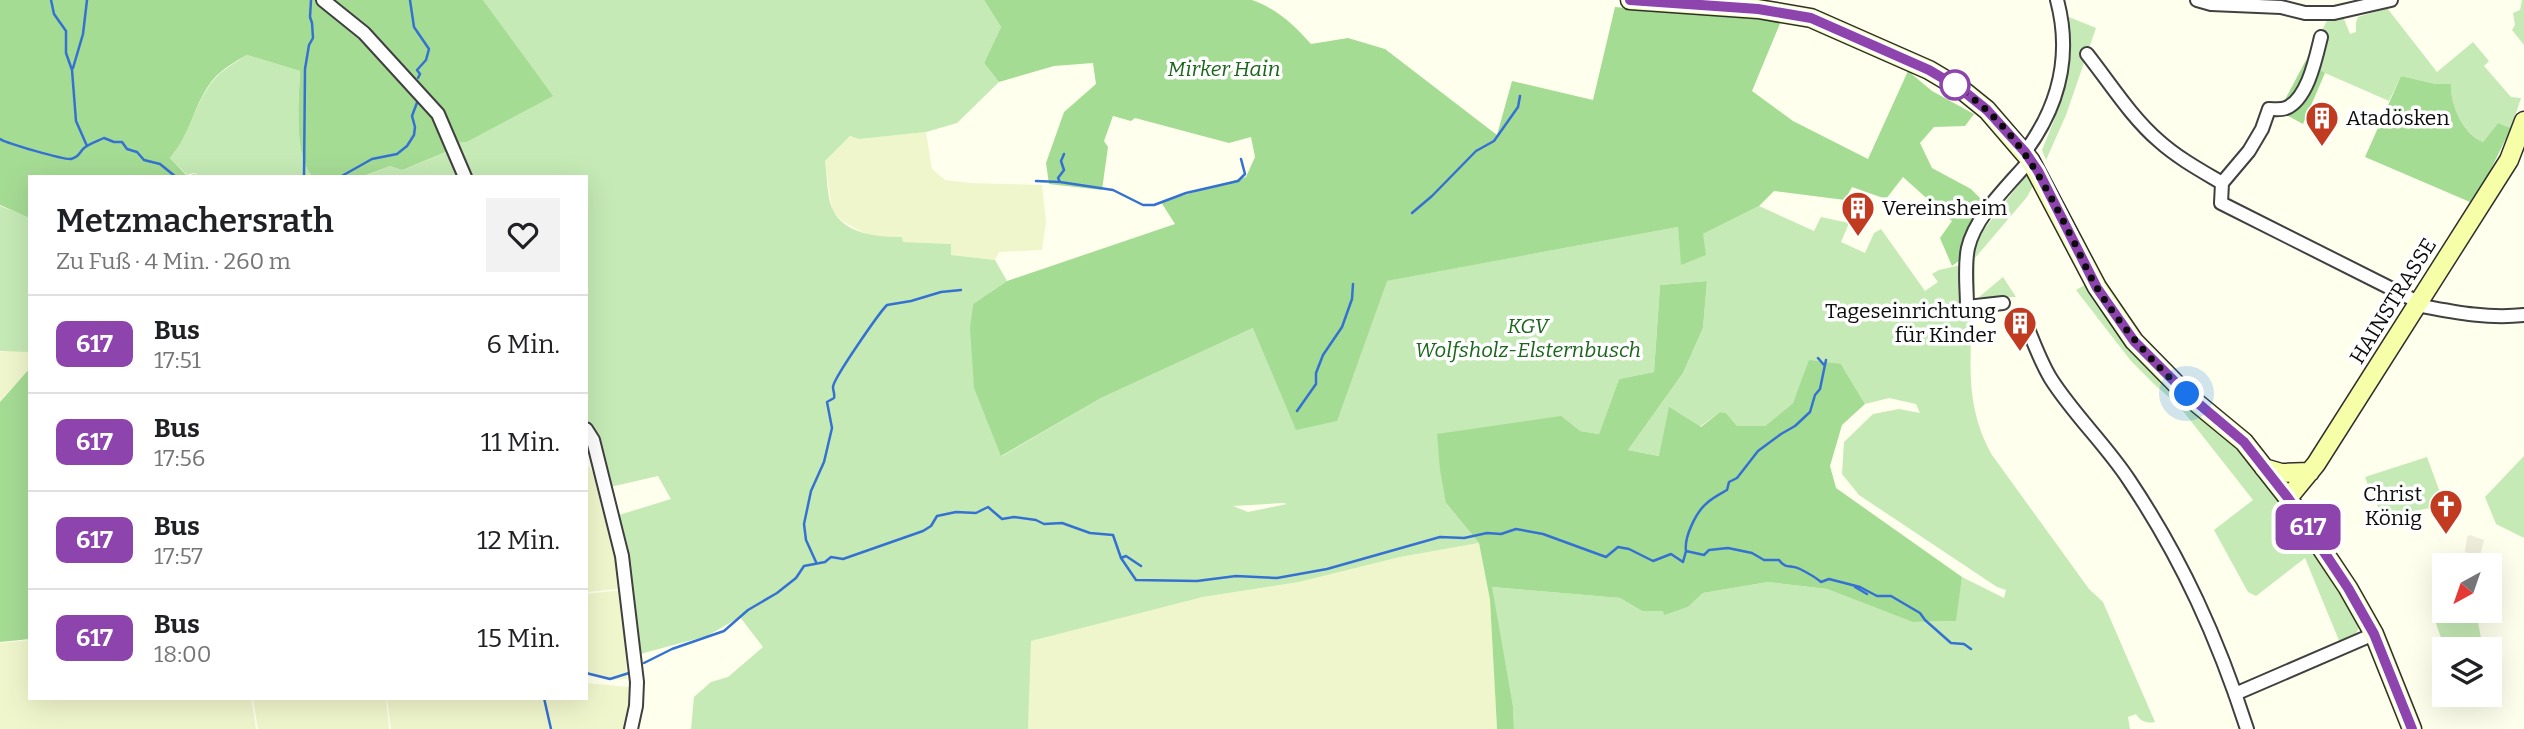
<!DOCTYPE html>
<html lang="de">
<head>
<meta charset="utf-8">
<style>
	body { margin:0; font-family:Bitter,serif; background:#f2f2f2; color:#202124; height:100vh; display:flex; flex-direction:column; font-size:26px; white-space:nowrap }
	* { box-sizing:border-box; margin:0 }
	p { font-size:23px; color:#757577 }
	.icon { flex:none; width:38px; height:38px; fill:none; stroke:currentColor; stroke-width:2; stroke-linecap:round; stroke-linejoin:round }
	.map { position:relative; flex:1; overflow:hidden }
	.side { position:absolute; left:28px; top:175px; width:560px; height:525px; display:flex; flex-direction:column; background:#fff; border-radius:0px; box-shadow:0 7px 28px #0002 }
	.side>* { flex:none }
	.badge { padding:0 14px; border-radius:10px; font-size:24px; line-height:46px }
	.needle { width:46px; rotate:220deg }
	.controls { position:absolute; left:2432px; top:553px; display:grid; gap:14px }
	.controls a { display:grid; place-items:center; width:70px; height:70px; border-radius:0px; background:#fff; box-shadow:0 7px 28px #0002; font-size:35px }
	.you { position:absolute; width:35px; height:35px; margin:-18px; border:5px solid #fff; border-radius:50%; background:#1a73e8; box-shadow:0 0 0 10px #1a73e833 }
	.map>.badge { position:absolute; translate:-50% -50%; box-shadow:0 0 0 4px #fff }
	.round { display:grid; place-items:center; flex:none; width:74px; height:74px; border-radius:0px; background:#f2f2f2 }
	.summary { display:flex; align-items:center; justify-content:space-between; height:119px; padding:0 28px }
	h1 { font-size:33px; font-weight:600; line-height:52px }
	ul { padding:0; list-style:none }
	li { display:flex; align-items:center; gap:21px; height:98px; padding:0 28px; border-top:2px solid #e0e0e0 }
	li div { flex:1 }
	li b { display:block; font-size:26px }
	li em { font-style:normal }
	li .badge { min-width:77px; font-weight:700; text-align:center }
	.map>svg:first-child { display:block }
</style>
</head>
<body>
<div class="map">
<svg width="2524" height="729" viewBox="0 0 2524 729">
	<rect width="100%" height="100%" fill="#ffffed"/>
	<!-- farmland -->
	<path fill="#f0f6cc" d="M926,132L932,169L945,180L970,183L1042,185L1046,222L1042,250L999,252L995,260L950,255L951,244L902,242L901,237H871L842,221L832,210L825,161L850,136L859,139Z
		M20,350L30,351V368L0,401V352Z
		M586,462L595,476L618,557L619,589L586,592Z
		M1479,543L1490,600L1497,729H1028L1030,641L1203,597L1299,582L1400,557Z
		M622,590L627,679L610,680L586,675V594Z
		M30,640V698H251L256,729H0V643Z
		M586,683L629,687L632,690L627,729H391L387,698H586Z
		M253,698H386L389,729H258Z"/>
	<!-- green -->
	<path fill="#c5eab5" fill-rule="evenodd" d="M483,0H984L1001,27L984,63L999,82L957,123L926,132L859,139L850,136L825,161C827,174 827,199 833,210C845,235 879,237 902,237L903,242L951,244V255L995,260L1007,281L973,304C966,356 987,406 1002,456L1101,398L1253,328L1336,421L1386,281L1678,227L1682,265L1703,234L1759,206L1814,231L1821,217L1849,223L1841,242L1865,253L1874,233L1881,229L1925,291L1938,282L1932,274L1939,270L1961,265L1964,308L1972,316C1970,368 1966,408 1992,455L2089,589L2103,602L2155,722C2147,724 2140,721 2136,714L2128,717L2130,729H1514L1513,706L1491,587L1620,598L1642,611H1664V614L1688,607L1703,593L1768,582L1827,589L1914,622L1955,621L1962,577L2004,598L2006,590L1997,587L1859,495L1842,474L1844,442L1873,414L1899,409L1920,413L1916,404L1889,398L1865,404L1841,364L1800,387L1793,403L1765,426H1737L1726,413L1720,412L1660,456L1628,450L1683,373L1703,328L1707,281L1660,285L1654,372L1619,379L1599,434L1580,431L1446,503L1479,543L1400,557L1299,582L1203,597L1031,641L1028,729H691L694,697L711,682L728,677L763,647L740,617L707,636L640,654L619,515L671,499L658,476L610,487L598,439L586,418V177H469L456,143L467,142L552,96ZM1287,504L1248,512L1233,506L1283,503Z
		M2522,0H2524V45L2512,30L2515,25L2513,13L2520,10Z
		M2387,8L2437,72L2473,42L2489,61L2484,66L2511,97L2521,98L2511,128L2498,123L2483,142C2463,133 2450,106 2451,84H2436L2401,76L2389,101L2325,73L2306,60L2329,17L2344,19L2350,34L2356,32V22L2358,17Z
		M2069,17L2096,28L2066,115L2046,160L2042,150C2062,103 2074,69 2069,17Z
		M247,55L300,71C299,99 293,155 313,177H201L194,173L187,175L170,158C190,134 193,109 209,86C217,73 234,63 247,55Z
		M452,150L460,177H362L390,166L402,170Z
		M2026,175L2030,176L2034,184L2027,197L1975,258V301L1972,265L1979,236Z
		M0,206L30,217V352L0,351Z
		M2003,277L2016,297H1979Z
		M2085,285C2108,322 2133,356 2165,386C2188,408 2216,426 2237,450C2283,502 2321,562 2358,621C2361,634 2351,639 2340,643L2305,558L2256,596L2248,592L2214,530L2253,500L2179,406L2155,385L2131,361L2076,290Z
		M2524,456V538L2496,524L2485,497Z
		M2427,457L2442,498L2436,507L2409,512L2385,522C2378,506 2371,494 2365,477Z
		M2445,607V611H2476L2483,649H2445L2432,612Z"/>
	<!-- forest -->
	<path fill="#a5dc94" d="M0,0H483L553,96L467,142L456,143L451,150L402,170L390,166L361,177H313C293,156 299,99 300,71L247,55C234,62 217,72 209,85C193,108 191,133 170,158L187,176L194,174L200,177H30V218L0,205Z
		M984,0H1252C1277,9 1294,25 1311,44L1348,38L1385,49L1497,135L1512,81L1593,100L1615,7L1781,21L1752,91L1793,121L1868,159L1908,71L1932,91L1974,114L1965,126L1934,127L1920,143L1932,168L1971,189L1985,203L1966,231L1960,260L1952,266L1940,238L1952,221L1903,177L1886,199L1852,187L1845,200L1774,191L1759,206L1703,234L1706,255L1681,265L1678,227L1387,281L1337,421L1296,430L1253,328L1101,398L1001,456L974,388L970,328L973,304L1007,281L1175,224L1161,202L1246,177L1255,157L1251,137L1229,143L1135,118L1131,121L1113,116L1104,141L1108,147L1102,190L1049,184L1046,163L1064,112L1096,84L1093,63L1054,66L999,82L984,63L1001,27Z
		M2306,60L2325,73L2303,124L2279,111Z
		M2401,76L2436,84H2451C2450,105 2463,134 2483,142L2498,123L2511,128L2490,171L2470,202L2365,157Z
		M1707,281L1703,328L1683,373L1628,450L1659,456L1669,407L1701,427L1720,412L1726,413L1737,426H1765L1793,403L1809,360L1841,364L1865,404L1842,425L1830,466L1836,488L1962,577L1956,621L1913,622L1827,589L1768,582L1703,593L1688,607L1664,615L1663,611H1642L1620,598L1492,587L1513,706L1514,729H1497L1490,600L1479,543L1446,503L1440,470L1437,434L1561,416L1580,431L1599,434L1619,379L1654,372L1660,285Z
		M30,368V639L0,642V402Z"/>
	<!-- plaza -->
	<path fill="#efeedc" d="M2470,535L2484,540L2480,556L2465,552L2467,537Z"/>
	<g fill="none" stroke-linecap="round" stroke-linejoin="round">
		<!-- stream -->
		<path stroke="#3471d2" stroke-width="2.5" d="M51,0L54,14L66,31V53L72,70L76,121L87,146
			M410,0L414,27L429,49L426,60L417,70L420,74L418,78
			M73,68L83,34L87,0
			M0,139C6,143 64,160 71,159C78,157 79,154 83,149C88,144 98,141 104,138L114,142H122L127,149L137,152L144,160L160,164L176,177
			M304,177L305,69L309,45L313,38L312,23L310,17L311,0
			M340,177L372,159L397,154L407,146L414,135L415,127L412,116L418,100
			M1036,181L1060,182L1113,190L1143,205H1154L1186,193L1238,181L1245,174L1241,159
			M1060,182L1058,178L1064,170L1061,161L1064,154
			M1412,213L1432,196L1476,151L1494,141L1518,107L1520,96
			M1818,358L1824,365
			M1297,411L1316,384V373L1323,355L1342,327L1352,299L1353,284
			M1686,551C1684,537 1696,512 1707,503C1712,498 1720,494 1727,490L1729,482L1737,478L1758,451L1781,434L1795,426L1810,412L1815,395L1820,389L1826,360
			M1121,558L1126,556L1141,566
			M816,562L806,540L804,524L811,491L824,462L832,428L827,402L834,398C835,394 833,391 833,387C833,379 879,313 887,305L911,301L941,292L961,290
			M1855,587L1867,594
			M644,663L672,649L724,631L748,610L777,593L796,578L804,566L825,562L831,557L843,559L923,531L931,526L937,516L956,512L976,513L988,507L1002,519L1014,517L1036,520L1044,524L1062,523L1090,533L1113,535L1121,558L1136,580L1197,581L1236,576L1277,578L1327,569L1440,537L1464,538L1487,533L1501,534L1516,529L1543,534L1606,557L1618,547L1629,549L1653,561L1671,554L1683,562L1686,551L1704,555L1709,550L1728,548L1752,553L1764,560H1779C1786,570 1791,564 1800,569C1808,573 1814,576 1821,582L1829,579L1860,587L1877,596H1891L1920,613L1925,620L1951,643L1964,644L1971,649
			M586,673L610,679L629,673
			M544,698L551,729"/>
		<defs>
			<path id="street" d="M323,0L364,33L438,114L465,177
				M2197,0L2211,4L2281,7L2305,13H2334L2391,0
				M2321,37C2316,57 2308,99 2286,108C2281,110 2275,109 2269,109L2262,129L2249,151L2222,183L2221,203L2418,302
				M2087,54C2110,83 2131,117 2159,141C2178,158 2200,170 2222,183
				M2025,152C2059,106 2072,56 2057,0
				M2003,303L1967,307C1967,288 1964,267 1968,248C1975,216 2010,184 2030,160
				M2417,305C2454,312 2487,319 2524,315
				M2025,321C2033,341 2040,361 2051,379C2074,415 2106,445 2129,480C2182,559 2218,639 2247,729
				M586,429L593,440L622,556L637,682L636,706L631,729
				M2235,694L2374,634"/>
			<path id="secondary" d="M1630,0L1758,9L1811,18L1929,70L1961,89L1987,110L2030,160L2097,287L2134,341L2187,395L2244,442L2288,498L2348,588L2374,634L2412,729
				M2264,468L2281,473L2310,472
				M2288,498L2316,464L2509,160L2524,121"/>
		</defs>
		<!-- street casing -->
		<use href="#street" stroke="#404040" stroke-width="16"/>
		<!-- secondary casing -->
		<use href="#secondary" stroke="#2f2f2f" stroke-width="21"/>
		<!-- street -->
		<use href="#street" stroke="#fff" stroke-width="12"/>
		<!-- secondary -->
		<use href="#secondary" stroke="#f6ffa8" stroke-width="18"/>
	</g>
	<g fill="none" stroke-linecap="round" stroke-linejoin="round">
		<defs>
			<path id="line" d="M1630,0L1758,9L1811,18L1929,70L1961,89L1987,110L2025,152L2038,171L2097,288L2134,341L2187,394L2244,442L2288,498L2348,588L2374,634L2412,729"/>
		</defs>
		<!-- line casing -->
		<use href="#line" stroke="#fff" stroke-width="16"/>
		<!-- line -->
		<use href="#line" stroke="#8e44ad" stroke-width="10"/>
		<!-- walk -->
		<path stroke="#0d0d0d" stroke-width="7" stroke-dasharray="0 12.6" d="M1955,85C2017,128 2040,175 2073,240C2081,256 2088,273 2097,288C2122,328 2153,363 2187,394"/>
	</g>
	<!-- icons -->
	<defs>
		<symbol id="building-pin" viewBox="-11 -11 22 30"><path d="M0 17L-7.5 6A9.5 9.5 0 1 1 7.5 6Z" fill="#c13b20" stroke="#fff"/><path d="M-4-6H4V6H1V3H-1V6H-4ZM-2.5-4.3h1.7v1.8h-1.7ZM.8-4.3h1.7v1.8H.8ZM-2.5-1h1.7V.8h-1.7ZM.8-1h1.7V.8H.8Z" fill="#fff"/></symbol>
		<symbol id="church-pin" viewBox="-11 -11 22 30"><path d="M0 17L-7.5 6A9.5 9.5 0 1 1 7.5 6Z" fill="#c13b20" stroke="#fff"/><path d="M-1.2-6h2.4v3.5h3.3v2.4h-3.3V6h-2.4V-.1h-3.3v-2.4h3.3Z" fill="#fff"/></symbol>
	</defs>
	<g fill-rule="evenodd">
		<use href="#building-pin" x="2303" y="99" width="38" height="52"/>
		<use href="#building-pin" x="1839" y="189" width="38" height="52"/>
		<use href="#building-pin" x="2001" y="304" width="38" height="52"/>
		<use href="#church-pin" x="2427" y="487" width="38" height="52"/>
	</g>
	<!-- markers -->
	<circle fill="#fff" stroke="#8e44ad" stroke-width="3.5" cx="1955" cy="85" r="14"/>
	<g text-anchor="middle" stroke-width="7" stroke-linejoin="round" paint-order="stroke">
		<!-- park labels -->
		<g font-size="21" font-style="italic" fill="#1b661b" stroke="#fff">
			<text x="1224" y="76">Mirker Hain</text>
			<text x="1528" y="333">KGV<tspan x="1528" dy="24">Wolfsholz-Elsternbusch</tspan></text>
		</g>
		<!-- poi labels -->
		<g font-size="21" fill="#0d0d0d" stroke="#fff" text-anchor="start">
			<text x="2346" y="125">Atadösken</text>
			<text x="1882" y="215">Vereinsheim</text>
			<text x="1996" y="318" text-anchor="end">Tageseinrichtung<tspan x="1996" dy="24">für Kinder</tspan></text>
			<text x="2422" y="501" text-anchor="end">Christ<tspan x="2422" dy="24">König</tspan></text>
		</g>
		<!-- street labels -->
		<g font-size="21" fill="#0d0d0d" stroke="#fff">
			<text transform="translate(2393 301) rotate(-58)" y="7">HAINSTRASSE</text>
		</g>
	</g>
</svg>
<div class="controls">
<a><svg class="needle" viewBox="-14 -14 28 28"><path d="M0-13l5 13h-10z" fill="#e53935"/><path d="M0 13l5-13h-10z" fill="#757577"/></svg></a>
<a><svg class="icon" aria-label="layers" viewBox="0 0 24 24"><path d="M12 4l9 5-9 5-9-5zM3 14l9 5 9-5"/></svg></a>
</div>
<div class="you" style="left:2187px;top:394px"></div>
<b class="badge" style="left:2308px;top:527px;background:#8e44ad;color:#fff">617</b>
<section class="side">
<div class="summary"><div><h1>Metzmachersrath</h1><p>Zu Fuß · 4 Min. · 260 m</p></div><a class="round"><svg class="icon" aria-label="heart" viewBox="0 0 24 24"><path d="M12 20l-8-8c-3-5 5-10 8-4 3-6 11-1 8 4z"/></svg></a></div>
<ul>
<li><span class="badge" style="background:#8e44ad;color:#fff">617</span><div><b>Bus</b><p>17:51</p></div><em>6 Min.</em></li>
<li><span class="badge" style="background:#8e44ad;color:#fff">617</span><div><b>Bus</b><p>17:56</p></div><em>11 Min.</em></li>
<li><span class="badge" style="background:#8e44ad;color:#fff">617</span><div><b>Bus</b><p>17:57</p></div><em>12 Min.</em></li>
<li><span class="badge" style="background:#8e44ad;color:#fff">617</span><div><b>Bus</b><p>18:00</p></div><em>15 Min.</em></li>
</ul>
</section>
</div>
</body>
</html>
